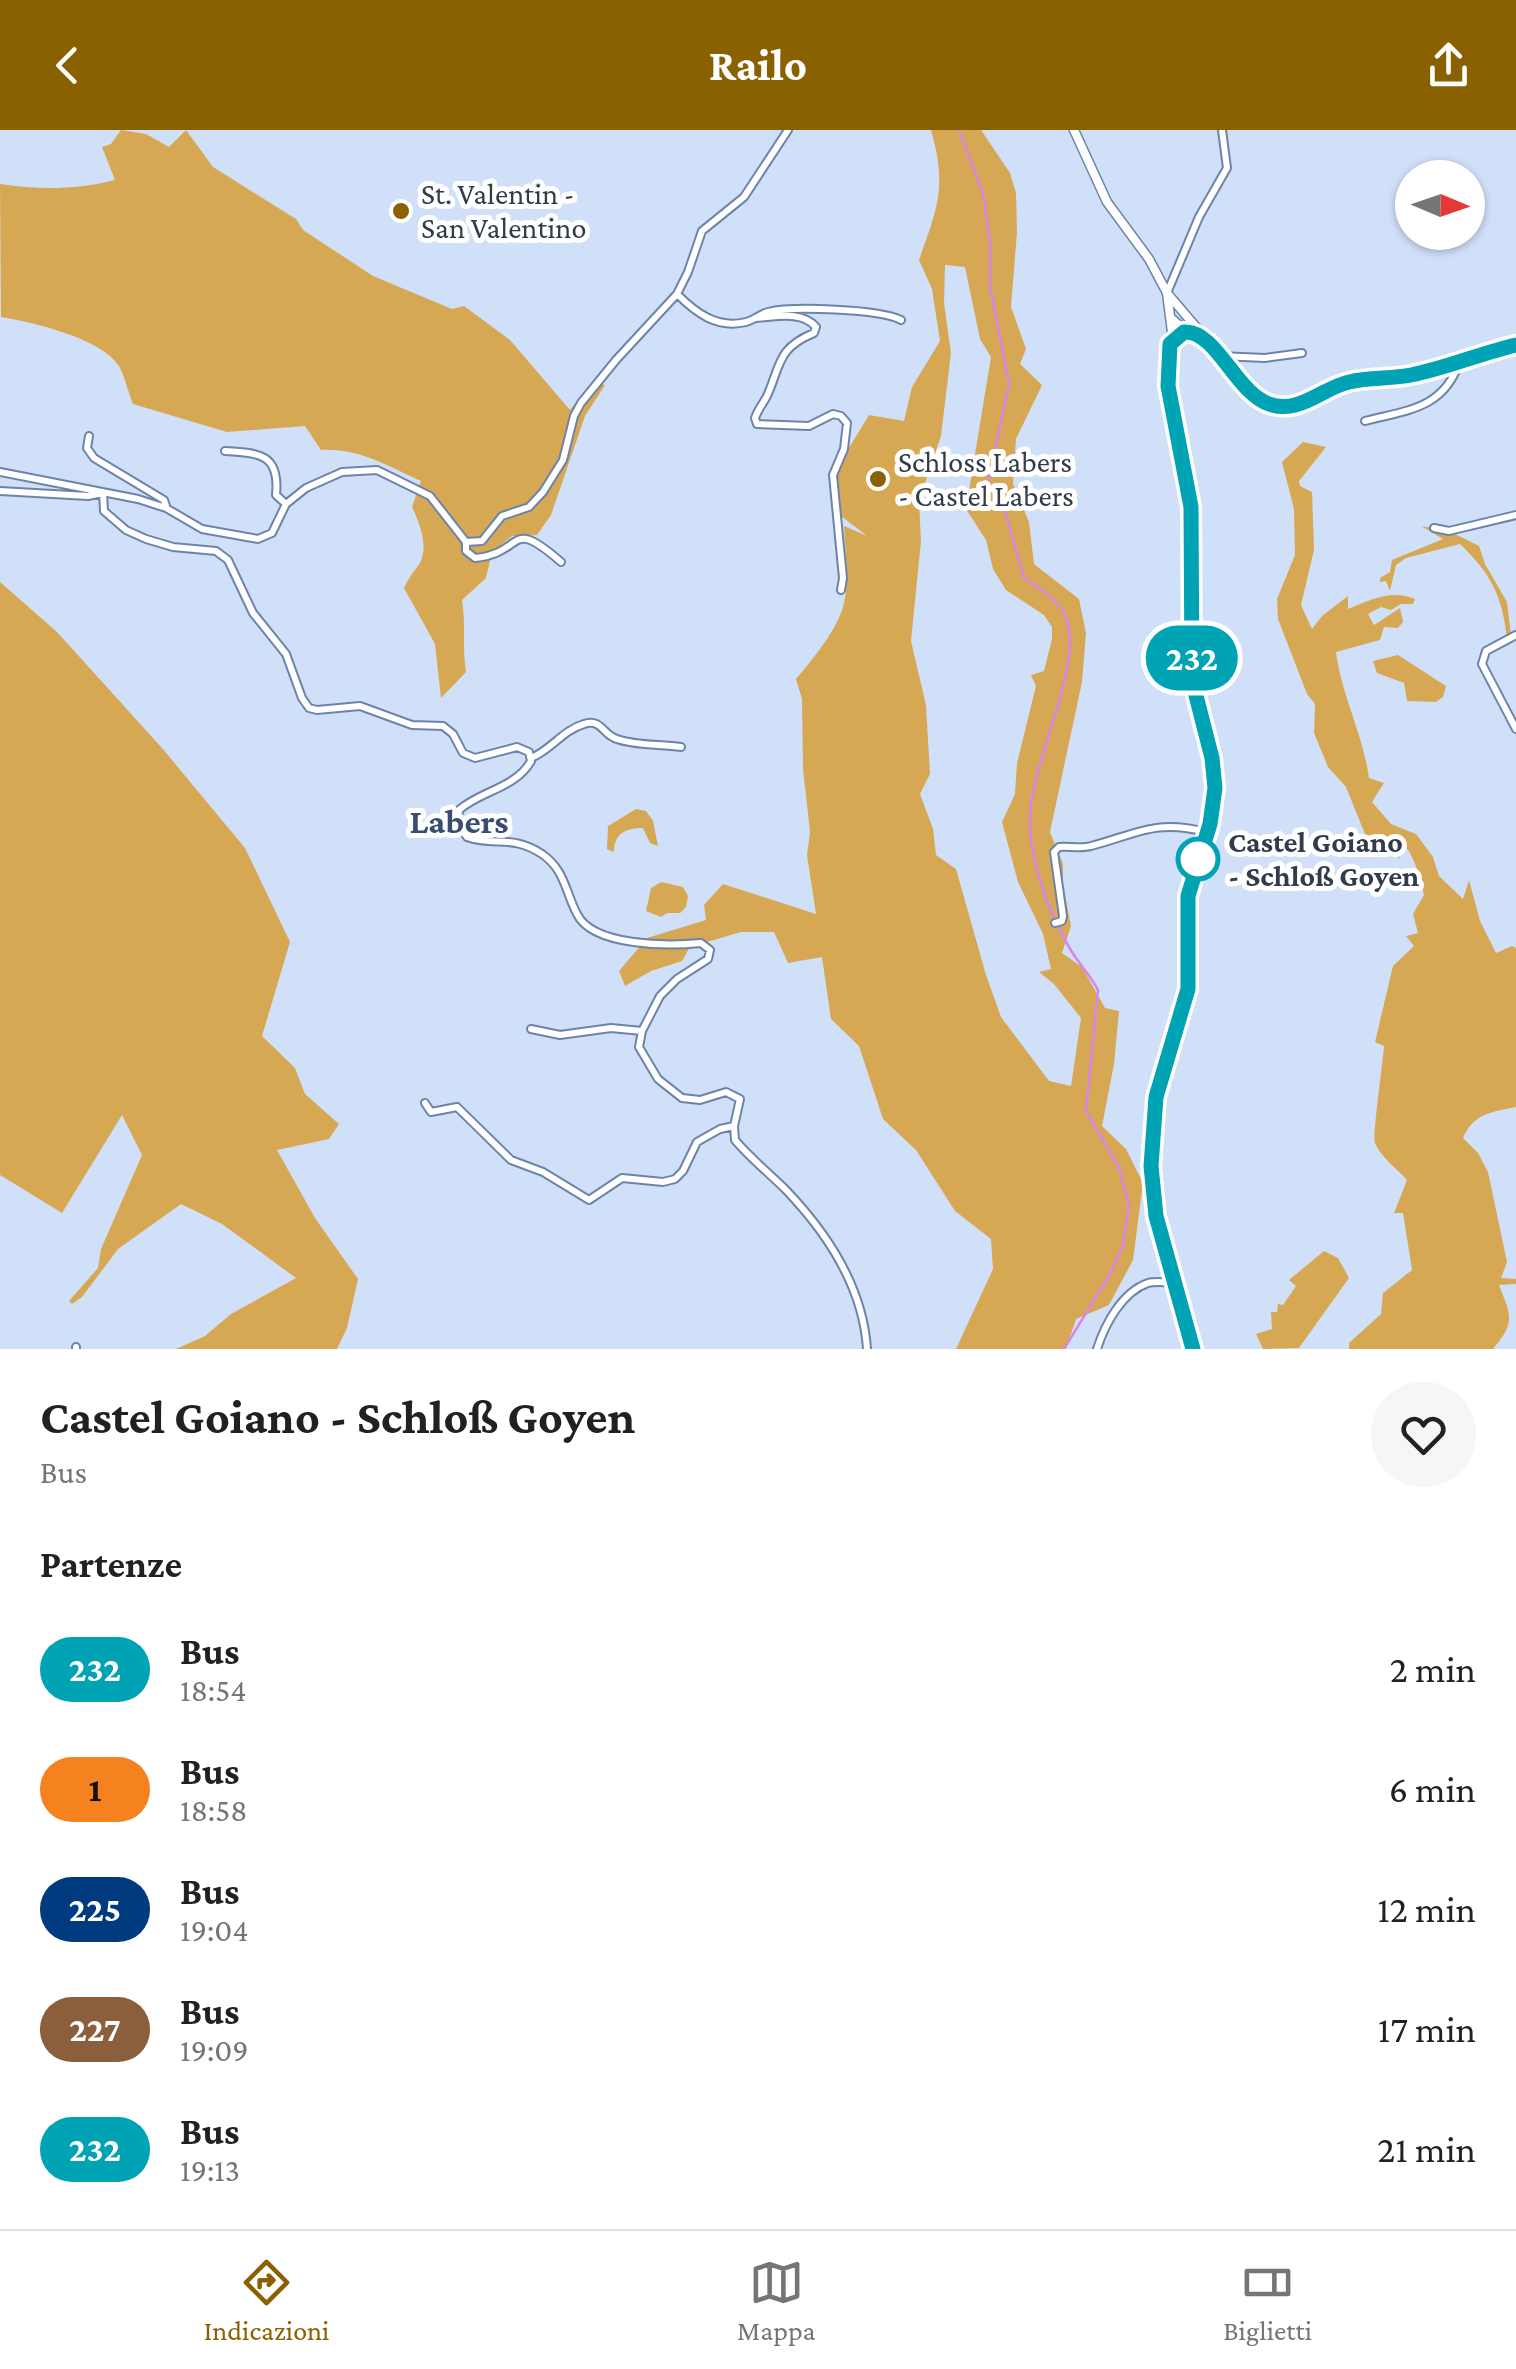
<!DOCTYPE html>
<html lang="it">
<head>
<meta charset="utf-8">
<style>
	body { margin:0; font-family:"Crimson Pro",serif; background:#f6f6f6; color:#202124; height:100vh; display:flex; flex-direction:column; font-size:38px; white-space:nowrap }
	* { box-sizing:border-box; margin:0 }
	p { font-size:32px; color:#757577 }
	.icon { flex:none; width:55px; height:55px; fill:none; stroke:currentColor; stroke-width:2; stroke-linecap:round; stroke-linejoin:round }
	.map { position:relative; height:1219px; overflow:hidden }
	.drawer { display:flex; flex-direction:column; background:#fff; flex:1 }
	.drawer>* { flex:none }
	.badge { padding:0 20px; border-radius:32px; font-size:35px; line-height:65px }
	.needle { width:65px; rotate:92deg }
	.tools { position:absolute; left:1395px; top:30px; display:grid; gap:20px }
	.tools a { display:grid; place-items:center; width:90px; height:90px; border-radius:50%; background:#fff; box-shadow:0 2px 8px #0004; font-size:50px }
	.map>.badge { position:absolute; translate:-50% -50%; box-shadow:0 0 0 5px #fff }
	h2 { padding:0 40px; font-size:38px; line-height:90px }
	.round { display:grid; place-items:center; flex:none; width:105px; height:105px; border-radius:52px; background:#f6f6f6 }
	.summary { display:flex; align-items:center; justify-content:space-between; height:170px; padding:0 40px }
	h1 { font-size:48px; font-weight:700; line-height:75px }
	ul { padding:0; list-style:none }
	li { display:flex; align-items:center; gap:30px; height:120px; padding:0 40px }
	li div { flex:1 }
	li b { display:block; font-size:38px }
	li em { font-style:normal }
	li .badge { min-width:110px; font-weight:700; text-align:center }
	header { display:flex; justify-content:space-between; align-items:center; height:130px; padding:0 40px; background:#896100; color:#fff; font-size:45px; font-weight:700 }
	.menu { display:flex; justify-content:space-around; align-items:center; height:140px; border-top:2px solid #e0e0e0; background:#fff; font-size:28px; color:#757577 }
	.menu a { display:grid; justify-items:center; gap:5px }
	.menu .active { color:#896100 }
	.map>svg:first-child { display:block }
</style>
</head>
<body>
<header><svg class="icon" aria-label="back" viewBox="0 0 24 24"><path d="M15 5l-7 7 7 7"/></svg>Railo<svg class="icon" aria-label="share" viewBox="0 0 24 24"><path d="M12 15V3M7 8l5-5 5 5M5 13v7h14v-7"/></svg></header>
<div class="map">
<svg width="1516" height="1219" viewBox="0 0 1516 1219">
	<rect width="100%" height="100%" fill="#d1e0f9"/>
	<!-- green -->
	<path fill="#d7a853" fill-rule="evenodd" d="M121,0L146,4L169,17L186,0L213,37L296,89L303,100L373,146L452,179L464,176L510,210L570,280L592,252L605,255L585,286L551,385L537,405L512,406L492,422L486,448L462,470C466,495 462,518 466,542L441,568L435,514L404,458C408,449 412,444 418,436C430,419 420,394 412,377L421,351C387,336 359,318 321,320L305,296L227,302L133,274C128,262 125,247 119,236C101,208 32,192 1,187L0,54C40,60 75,60 115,50L102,17L111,14Z
		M931,0H981L1010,43L1016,63L1017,102L1011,177L1026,219L1020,234L1042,255L1016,309L1013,354L1029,392L1034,434L1079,469L1086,503L1082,552L1050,702L1063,734V755L1071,796L1062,823L1082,837L1105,878L1119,881L1114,934L1102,996L1126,1019L1143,1053L1133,1130L1109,1175L1076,1189L1066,1219H956L993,1139L991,1109L955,1081L916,1020L883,989L859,916L831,889L822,827L788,833L774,802H741L690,817L682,831L651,841L625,856L619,841L647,808L706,790L704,775L723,754L816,784L807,725L810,702L803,639L802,569L796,549C812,530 832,506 841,483C851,457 845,423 844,396L867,406L832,379L837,357L836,339L869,285L904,291L912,257L940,211L932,159L919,130C938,77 947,56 931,0ZM945,135L965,137L980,209L991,227L966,379L986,410L993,439L1006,460L1044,485L1052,497V509L1044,541L1031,545L1036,556L1017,633L1015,664L1002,692L1018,752L1043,804L1051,839L1039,842L1054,854L1081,888L1071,956L1049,951L1001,887L986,845L956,739L936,725L933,699L920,664L930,644L926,575L911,511L921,411L919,371L941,306L951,223L944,173Z
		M1303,312L1326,317L1299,351L1300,356L1312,362L1314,420L1301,475L1312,499L1322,486L1348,466V479C1370,470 1392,459 1415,469L1413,474H1401L1391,480L1381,477L1368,484L1374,495L1400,478L1403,492L1398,498L1384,497L1380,510L1336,522C1342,567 1363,604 1369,648L1384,653L1372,672L1391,694L1416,704L1433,727L1439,746L1463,769L1469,750L1480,791L1496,823L1512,816L1516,818V977C1492,982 1474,983 1463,1008L1478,1023L1488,1042L1507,1132L1501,1148L1516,1149V1154L1499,1155C1511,1186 1516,1192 1493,1219H1349V1213L1381,1184L1383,1163L1412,1140L1403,1083H1394L1407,1050C1397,1039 1381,1027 1375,1013C1372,1007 1383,932 1384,916L1375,912L1393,836L1414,816L1406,806L1418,803L1413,784L1424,765C1419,743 1413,718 1394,706L1400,729L1392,721L1369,714L1346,657L1328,637L1314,603L1315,574L1307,564L1278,489L1277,469L1295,425L1294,379L1282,332Z
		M1421,396L1449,401L1479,416L1485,434L1507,472L1511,505L1507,508C1502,465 1491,444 1460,414L1406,428L1396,435L1390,461L1386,451L1380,452V448L1390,442L1392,430L1443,409Z
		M0,452L57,502L162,618L245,718L290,812L262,906L295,938L305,964L339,994L329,1009L277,1020L315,1088L358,1149L347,1198L337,1219H176L205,1206L231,1184L296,1148L222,1094L181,1074L118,1119L82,1167L72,1174L69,1171L98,1138L101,1119L142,1025L122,985L62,1083L0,1045Z
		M1398,525L1446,556L1443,567L1436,572L1407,571L1404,553L1377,543L1373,531Z
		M636,679L646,681L653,691L658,716L650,713L643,698C625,698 614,704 614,722L607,719L608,696Z
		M661,752L683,757L688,766L686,777L680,783H667L661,787L646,781L651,758Z
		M1324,1121L1338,1128L1349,1148L1299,1218L1263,1219L1256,1204L1272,1199L1271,1182H1277L1278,1174L1283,1175L1296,1156L1289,1150Z"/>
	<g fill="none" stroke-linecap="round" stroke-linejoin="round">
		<!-- stream -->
		<path stroke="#d885ea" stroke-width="2.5" d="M959,0L983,64L990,111V156L1009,254L988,352L1005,381L1024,448C1039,457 1062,472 1067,490C1083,544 1025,640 1030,700C1033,740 1051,788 1072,822C1080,835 1091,846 1098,860L1086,981L1119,1038L1129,1075L1123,1115L1110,1144L1064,1219"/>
		<defs>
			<path id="minor" d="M1167,163L1199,87L1227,38L1222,0
				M677,164C696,183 717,199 746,192C754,190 760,184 768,182C792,176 880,179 901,190
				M755,188C775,187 802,180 816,197L814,203C777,218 781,235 767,266C763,274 758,279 755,288L757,294L809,296L833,284L841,286L847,293L844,319L833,345L843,448L841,460
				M1220,226L1265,228L1302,223
				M1365,291C1407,280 1443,279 1459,233
				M89,306L87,318L94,328L164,370L166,376
				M225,321C260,323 280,324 276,365L286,374
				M0,342L138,369L166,378L202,399L258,409L272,403L286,374L306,358L342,342L377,340L430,366L466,412L482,411L502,386L529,377L543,362L563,330L574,286L581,273L616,230L677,164L688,142L702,101L744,67L788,0
				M0,361L88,366L102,363
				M103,362L104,381L126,400L146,409L173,417L216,421L228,430L253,483L286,524L302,568L309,578L317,580L360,576L412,595L443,596L453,604L463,623L475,628L517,617L529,622L531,631C516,658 480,661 459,680L458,694L467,707C495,717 511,704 542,724C565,740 565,761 577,784C593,817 670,816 701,813L710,820L708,829L677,849L660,866L642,901L639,917L658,949L682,968L700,970L726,962L740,969L734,996L720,999L697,1012L683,1041L675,1049L663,1052L622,1048L589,1070L543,1042L511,1030L457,977L431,982L425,973
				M1434,398L1449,401L1516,385
				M466,412V421L475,428C526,423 507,385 561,432
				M1516,505L1486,521L1482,534L1516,599
				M531,628C551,620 563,600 584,594C601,588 603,605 617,609C637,616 661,614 681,617
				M1055,793L1062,791L1063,786L1054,722L1059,717C1069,716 1081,719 1091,716C1137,704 1155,689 1206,702
				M531,899L560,905L611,898L642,901
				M734,996L735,1010C750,1028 769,1043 786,1060C828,1104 863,1157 867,1219
				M76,1217V1219
				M1097,1219C1105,1194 1122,1162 1148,1153C1156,1151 1166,1153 1174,1152"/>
			<path id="tertiary" d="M1167,163L1253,264L1279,277L1301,274L1347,252L1426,242L1516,215
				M1172,189L1180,196L1202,205"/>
			<path id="secondary" d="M1074,0L1107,72L1149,129L1167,163L1172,202L1168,257L1191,377L1192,550L1212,628L1215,667L1189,766L1188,859L1157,967L1151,1036L1161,1104L1193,1219"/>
		</defs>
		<!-- minor casing -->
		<use href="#minor" stroke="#6d84a9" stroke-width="10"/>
		<!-- tertiary casing -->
		<use href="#tertiary" stroke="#6d84a9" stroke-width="11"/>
		<!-- secondary casing -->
		<use href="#secondary" stroke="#6d84a9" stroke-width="11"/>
		<!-- minor -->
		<use href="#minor" stroke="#fff" stroke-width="6"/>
		<!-- tertiary -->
		<use href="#tertiary" stroke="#fff" stroke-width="8"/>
		<!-- secondary -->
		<use href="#secondary" stroke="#fff" stroke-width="8"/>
	</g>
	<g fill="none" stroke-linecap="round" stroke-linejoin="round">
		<defs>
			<path id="line" d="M1193,1219L1156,1086L1151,1036L1156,967L1188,859V766L1210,694L1215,658L1212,628L1192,550L1191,377L1168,256L1170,214L1184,202C1216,200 1236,263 1269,274C1299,285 1322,258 1349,252C1370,247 1391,249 1411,245C1447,238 1481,223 1516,215"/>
		</defs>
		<!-- line casing -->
		<use href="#line" stroke="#fff" stroke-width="22"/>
		<!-- line -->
		<use href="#line" stroke="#00a3b4" stroke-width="15"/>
	</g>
	<!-- markers -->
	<g fill="#896100" stroke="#fff" stroke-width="4">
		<circle cx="401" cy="81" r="10"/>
		<circle cx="878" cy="349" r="10"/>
	</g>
	<circle fill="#fff" stroke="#00a3b4" stroke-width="5" cx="1198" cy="729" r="20"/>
	<g text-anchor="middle" stroke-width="10" stroke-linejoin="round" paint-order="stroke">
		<!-- poi labels -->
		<g font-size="30" fill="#313b4b" stroke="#fff" text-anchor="start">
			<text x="421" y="74">St. Valentin -<tspan x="421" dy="34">San Valentino</tspan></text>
			<text x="898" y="342">Schloss Labers<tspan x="898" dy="34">- Castel Labers</tspan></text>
		</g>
		<!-- stop labels -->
		<g font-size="30" font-weight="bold" fill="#313b4b" stroke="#fff" text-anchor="start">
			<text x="1228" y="722">Castel Goiano<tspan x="1228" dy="34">- Schloß Goyen</tspan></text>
		</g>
		<!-- quarter labels -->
		<g font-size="35" font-weight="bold" fill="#394d70" stroke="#fff">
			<text x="459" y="703">Labers</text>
		</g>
	</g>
</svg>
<div class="tools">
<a><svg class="needle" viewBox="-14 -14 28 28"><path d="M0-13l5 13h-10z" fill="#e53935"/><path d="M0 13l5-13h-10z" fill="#757577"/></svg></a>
</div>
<b class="badge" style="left:1192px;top:528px;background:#00a3b4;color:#fff">232</b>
</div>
<section class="drawer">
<div class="summary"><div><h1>Castel Goiano - Schloß Goyen</h1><p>Bus</p></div><a class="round"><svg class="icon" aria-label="heart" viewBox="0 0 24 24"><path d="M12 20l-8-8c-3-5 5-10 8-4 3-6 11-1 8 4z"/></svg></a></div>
<h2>Partenze</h2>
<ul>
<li><span class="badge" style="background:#00a3b4;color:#fff">232</span><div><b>Bus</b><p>18:54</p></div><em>2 min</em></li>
<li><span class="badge" style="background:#f5821f;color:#111">1</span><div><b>Bus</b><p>18:58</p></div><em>6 min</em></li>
<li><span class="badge" style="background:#003b80;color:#fff">225</span><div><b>Bus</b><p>19:04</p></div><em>12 min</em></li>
<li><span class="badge" style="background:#8b5e3c;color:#fff">227</span><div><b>Bus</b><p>19:09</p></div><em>17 min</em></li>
<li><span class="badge" style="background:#00a3b4;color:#fff">232</span><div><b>Bus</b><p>19:13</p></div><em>21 min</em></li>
</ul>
</section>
<nav class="menu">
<a class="active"><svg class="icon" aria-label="directions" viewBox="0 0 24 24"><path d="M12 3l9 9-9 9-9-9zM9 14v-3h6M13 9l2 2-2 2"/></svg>Indicazioni</a>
<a><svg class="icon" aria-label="map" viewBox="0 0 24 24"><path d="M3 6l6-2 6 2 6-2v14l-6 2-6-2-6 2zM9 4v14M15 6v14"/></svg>Mappa</a>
<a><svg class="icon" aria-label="tickets" viewBox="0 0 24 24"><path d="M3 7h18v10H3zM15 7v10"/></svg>Biglietti</a>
</nav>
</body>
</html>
